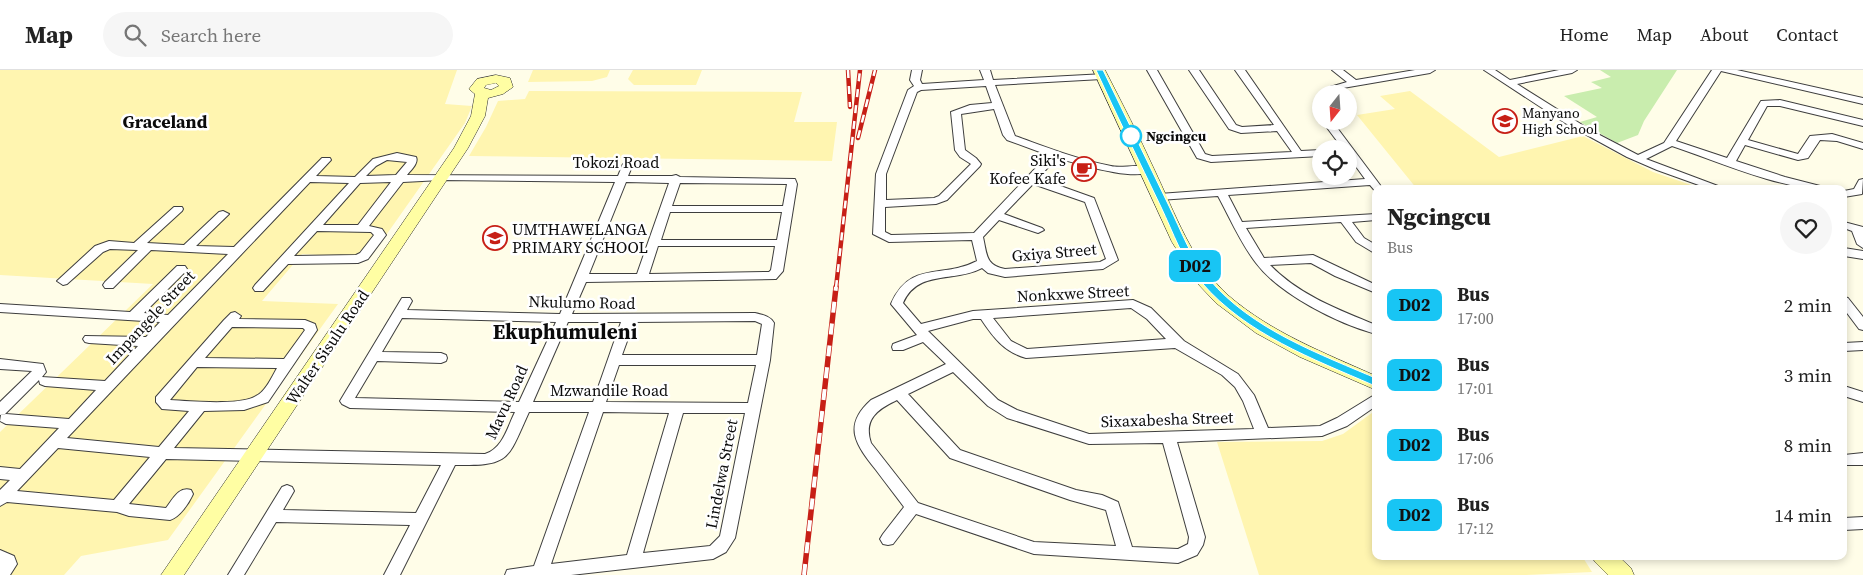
<!DOCTYPE html>
<html lang="en">
<head>
<meta charset="utf-8">
<style>
	body { margin:0; font-family:"Source Serif 4",serif; background:#f6f6f6; color:#222; height:100vh; display:flex; flex-direction:column; font-size:19px; white-space:nowrap }
	* { box-sizing:border-box; margin:0 }
	p { font-size:16px; color:#767676 }
	.icon { flex:none; width:28px; height:28px; fill:none; stroke:currentColor; stroke-width:2; stroke-linecap:round; stroke-linejoin:round }
	.map { position:relative; flex:1; overflow:hidden }
	.panel { position:absolute; left:1372px; top:115px; width:475px; height:375px; display:flex; flex-direction:column; background:#fff; border-radius:10px; box-shadow:0 2px 8px #0003 }
	.panel>* { flex:none }
	.badge { padding:0 10px; border-radius:8px; font-size:18px; line-height:32px }
	.needle { width:32px; rotate:197deg }
	.controls { position:absolute; left:1312px; top:15px; display:grid; gap:10px }
	.controls a { display:grid; place-items:center; width:45px; height:45px; border-radius:50%; background:#fff; box-shadow:0 2px 8px #0003; font-size:25px }
	.map>.badge { position:absolute; translate:-50% -50%; box-shadow:0 0 0 2px #fff }
	.round { display:grid; place-items:center; flex:none; width:52px; height:52px; border-radius:26px; background:#f6f6f6 }
	.overview { display:flex; align-items:center; justify-content:space-between; height:85px; padding:0 15px }
	h1 { font-size:24px; font-weight:800; line-height:38px }
	ul { padding:0; list-style:none }
	li { display:flex; align-items:center; gap:15px; height:70px; padding:0 15px }
	li div { flex:1 }
	li b { display:block; font-size:19px }
	li em { font-style:normal }
	li .badge { min-width:55px; font-weight:700; text-align:center }
	header { display:flex; align-items:center; gap:30px; box-sizing:border-box; height:70px; padding:0 25px; background:#fff; border-bottom:1px solid #e0e0e0 }
	header strong { font-size:24px }
	nav { display:flex; gap:28px; margin-inline-start:auto; font-size:18px }
	.search { width:350px; height:45px; background:#f6f6f6; display:flex; align-items:center; gap:12px; box-sizing:border-box; padding:0 18px; border-radius:28px; color:#767676; font-size:19px }
	.map>svg:first-child { display:block }
</style>
</head>
<body>
<header>
<strong>Map</strong>
<div class="search"><svg class="icon" aria-label="search" viewBox="0 0 24 24"><circle cx="10" cy="10" r="6"/><path d="M15 15l6 6"/></svg>Search here</div>
<nav><a>Home</a><a>Map</a><a>About</a><a>Contact</a></nav>
</header>
<div class="map">
<svg width="1863" height="505" viewBox="0 0 1863 505">
	<rect width="100%" height="100%" fill="#fffde8"/>
	<!-- green -->
	<path fill="#c9edae" d="M1600,0H1677L1644,51L1638,65L1617,73L1580,52L1597,47L1564,26L1602,18L1591,12L1611,7Z"/>
	<!-- sand -->
	<path fill="#fff5b0" d="M0,0H457L445,34L472,36L465,53L370,188L302,184L262,231L338,234L168,470L81,486L64,505H0V362L153,214L0,205Z
		M533,0H610L607,7L592,11L528,12Z
		M633,0H702L696,15H634L628,9Z
		M529,21L802,22L794,52H837L832,91L469,86L486,57L498,31L525,29Z
		M1410,21L1499,87L1583,66L1653,102L1703,119H1417L1357,45L1395,39L1380,26Z
		M1376,340V486H1582L1592,502L1526,505H1259L1217,372L1322,371L1343,364Z"/>
	<g fill="none" stroke-linecap="round" stroke-linejoin="round">
		<defs>
			<path id="street" d="M912,0H922L920,10L922,14L984,10L980,0H990L993,10L1105,4L1107,6L1102,9L995,15L1015,66C1046,77 1078,90 1111,96C1122,99 1143,92 1152,100C1138,113 1076,93 1057,88L1038,108L1094,128L1118,190L1103,199L1005,207L988,203L982,198C954,213 918,199 903,233L921,254L973,241L1133,230L1151,238L1184,271L1238,304L1254,325L1268,358L1320,356L1337,348L1376,324V336L1347,356L1322,366L1177,372L1205,467L1203,475L1197,485L1178,493L1034,484L916,444L893,474L888,475L883,474L880,469L883,464L904,437C895,425 885,412 876,400C856,375 842,356 871,330L946,294L923,272L903,280H893L892,277L893,274L917,265L891,234C910,190 942,209 977,191L972,170L889,172L873,164L876,104L908,20L914,16L910,10ZM986,16L992,33L970,35L951,42L955,80L960,87L971,94L939,126L934,128L886,130V104L917,22L921,20ZM994,39L1003,65L1007,70L1048,85L974,163L891,165L885,162V137L936,134L947,130L980,96L981,94L976,88L965,80L961,44ZM1033,114L1085,132L1106,189L1100,192L1005,199C985,195 987,184 983,167L999,150L1038,163L1044,160L1042,158L1004,144ZM1131,238L1147,249L1166,269L1027,279L1011,271L993,248ZM973,249H981C993,267 1004,282 1026,288L1175,278L1222,305L1235,317L1243,331L1254,359L1089,364L1017,340L998,330L928,261ZM953,302L988,336L1007,348L1089,374L1163,373L1189,467L1188,474L1178,479L1132,477L1118,432L1102,425L1076,420L960,380L908,324ZM897,330L950,388L1070,430L1106,440L1116,476L1034,472L918,433L871,373C863,349 878,339 897,330Z
				M1147,0H1157L1205,84L1212,86L1292,82L1277,61L1241,63L1229,59L1189,0H1199L1236,55L1242,57L1274,55L1235,0H1245L1301,81L1321,80V86L1211,92L1197,88Z
				M1332,0H1343L1356,10L1415,0H1435L1430,3L1343,18L1334,24H1324L1330,17L1347,12Z
				M1484,0H1495L1510,10L1559,0H1577L1572,3L1517,14L1592,61L1638,85L1664,73L1712,0H1737L1863,28V34L1721,1L1676,71L1727,88L1761,31L1780,30L1863,50V56L1780,36H1767L1748,70L1798,84L1810,66L1832,64L1863,73V79L1837,71L1820,70L1808,88L1798,90L1745,75L1736,91L1785,107L1824,117L1825,119C1779,119 1717,91 1672,76L1646,89L1726,119H1710L1657,100L1627,87L1565,53Z
				M1321,35V47L1316,44V38Z
				M1322,51H1332L1383,119H1376V122L1370,115L1228,125L1242,152L1376,144V150L1352,152L1364,168L1376,175V184L1356,172L1341,152L1246,158L1264,188L1313,185L1376,215V223L1335,206L1311,193L1270,195C1299,225 1339,240 1376,255V264C1338,254 1279,224 1256,193C1240,172 1230,148 1218,126L1159,130L1154,127L1159,124L1365,109L1349,87V79H1343Z
				M397,83L416,87C419,93 411,100 407,105L618,106L623,94L628,91L633,94L628,106H672L676,105L680,107L795,109L797,114L783,201L776,209L586,212L572,244L755,243C763,245 770,246 774,253L770,290L735,468L726,482L713,489L571,505H505L507,500L534,496L589,342H529C507,390 511,396 455,395L400,505H384L410,455L276,452L244,505H228L282,417L287,415L292,417L294,421L283,440L416,443L441,395L166,389L129,434L166,438C173,429 179,416 191,420L193,424C189,433 180,447 170,450L129,446L117,442L7,432L0,436V420L10,410L0,409V397L20,399L59,358L6,354L0,351L1,345L6,344L69,349L96,320L45,316L40,314L39,310L5,344L0,345V332L32,301L0,299V289L43,294L46,302L42,307L105,311L138,276L89,273L85,272L83,269L85,266L146,267L160,252L0,242V234L130,242L177,196H185L187,199L185,202L144,243L168,245L228,184L151,180L113,218H105L103,215L105,212L138,180L110,179L103,182L67,214L63,215L57,211L95,176L109,171L134,173L174,137H182L183,139L182,141L147,173L184,175L219,142L223,141L229,144L227,146L196,176L234,177L322,88H330L331,90L316,106L355,107L373,89ZM387,90L407,92L396,105L366,106L376,96ZM441,110L615,112L560,244L407,240L412,231L410,228H402L340,331L342,334L350,338L515,342C507,358 503,378 485,384L174,378L204,341L244,340L268,332L317,260L315,254L305,250L239,249L241,246L235,242L231,243L224,250L156,327V332L162,339L189,341L159,377L67,368L310,112L349,113L255,215L253,218L255,221H263L288,194L358,193L368,189L386,165L382,159L369,156L403,112ZM391,112L358,155H323L360,113ZM626,112L669,113L637,204H589ZM680,113L787,114L783,136H672ZM670,142H782L777,170H661ZM317,161L371,162L374,165L360,183L356,185L294,186ZM658,176H775L771,200L769,202L649,204ZM402,248L556,252L519,332L355,328L377,291L441,293L446,291L447,288L446,285L441,283L382,282ZM755,251L762,254L757,285H622L634,252ZM568,252H621L593,332H533ZM232,257L303,258L305,260L284,289L205,288ZM619,295H756L748,333L606,332ZM197,297L277,298C272,307 265,322 256,326C240,336 189,331 170,330ZM603,342L669,343L627,485L551,494ZM683,343H745L720,466L710,476L643,483ZM58,378L150,387L114,430L17,421Z
				M1863,109L1862,124L1844,127V121L1854,119L1859,110Z
				M1844,152L1863,157V178L1857,174L1852,161L1844,158Z
				M1844,178L1863,181V189L1844,186Z
				M1844,227L1848,228L1863,247V260L1859,259L1844,239Z
				M1863,272V280L1844,281V273Z
				M1844,316L1863,322V332L1844,326Z
				M1863,383V395H1844V385Z
				M1863,447V459L1844,460V448Z
				M0,480L14,486L17,494L10,505H0Z"/>
			<path id="secondary" d="M1093,0H1105C1122,33 1139,66 1154,99C1175,143 1192,193 1229,226C1272,263 1325,283 1376,306V320L1300,287L1256,263L1216,233L1199,215L1172,172Z
				M496,5L510,8L513,17L503,24L488,28L485,46L468,78L184,505H161L454,78L471,46L475,24L469,19L477,9ZM496,13L499,16L491,20L484,18L486,15Z
				M1592,486H1618L1631,498L1634,505H1608L1595,492Z"/>
		</defs>
		<!-- street casing -->
		<use href="#street" stroke="#3e3e3e" stroke-width="2"/>
		<!-- secondary casing -->
		<use href="#secondary" stroke="#2d2d2d" stroke-width="1"/>
		<!-- street -->
		<use href="#street" fill="#fff" fill-rule="evenodd"/>
		<!-- secondary -->
		<use href="#secondary" fill="#fffea3" fill-rule="evenodd"/>
		<defs>
			<path id="rail-far1" d="M848,0L850,37
				M858,68L875,0
				M836,218L860,0"/>
			<path id="rail" d="M804,505L836,217"/>
		</defs>
		<!-- rail-far1 casing -->
		<use href="#rail-far1" stroke="#c71f16" stroke-width="4.5"/>
		<!-- rail casing -->
		<use href="#rail" stroke="#c71f16" stroke-width="5.5"/>
		<!-- rail-far1 -->
		<use href="#rail-far1" stroke="#fff" stroke-width="2.5" stroke-dasharray="8" stroke-linecap="butt"/>
		<!-- rail -->
		<use href="#rail" stroke="#fff" stroke-width="4" stroke-dasharray="11" stroke-linecap="butt"/>
	</g>
	<!-- line -->
	<path fill="#18c5f4" stroke="#fff" d="M1096,0H1103C1125,45 1147,91 1169,136C1181,160 1191,189 1209,209C1252,260 1320,284 1380,310L1381,313L1380,315H1373C1313,289 1246,264 1202,213C1183,192 1173,162 1161,137C1139,91 1117,46 1096,0Z"/>
	<!-- icons -->
	<defs>
		<symbol id="school-ring" viewBox="-11 -11 22 22"><circle r="9.5" fill="#fff" stroke="#c71f16" stroke-width="1.5"/><path d="M0-5L7-2L0 1L-7-2ZM-4 1L0 2.5L4 1V4Q0 6-4 4Z" fill="#c71f16"/></symbol>
		<symbol id="cafe-ring" viewBox="-11 -11 22 22"><circle r="9.5" fill="#fff" stroke="#c71f16" stroke-width="1.5"/><path d="M-5.5-4.5H6V0H3Q3 3.5 0 3.5H-2.5Q-5.5 3.5-5.5 0ZM3-3.2v2h1.7v-2ZM-6 4.5H4V6H-6Z" fill="#c71f16"/></symbol>
	</defs>
	<g fill-rule="evenodd">
		<use href="#school-ring" x="1491" y="37" width="28" height="28"/>
		<use href="#cafe-ring" x="1070" y="85" width="28" height="28"/>
		<use href="#school-ring" x="481" y="154" width="28" height="28"/>
	</g>
	<!-- markers -->
	<circle fill="#fff" stroke="#18c5f4" stroke-width="2.5" cx="1131" cy="66" r="10"/>
	<g text-anchor="middle" stroke-width="5" stroke-linejoin="round" paint-order="stroke">
		<!-- far-poi labels -->
		<g font-size="14" fill="#0b0b0b" stroke="#fff" text-anchor="start">
			<text x="1522" y="48">Manyano<tspan x="1522" dy="16">High School</tspan></text>
		</g>
		<!-- far-stop labels -->
		<g font-size="14" font-weight="bold" fill="#0b0b0b" stroke="#fff" text-anchor="start">
			<text x="1146" y="71">Ngcingcu</text>
		</g>
		<!-- poi labels -->
		<g font-size="16" fill="#0b0b0b" stroke="#fff" text-anchor="end">
			<text x="1066" y="96">Siki's<tspan x="1066" dy="18">Kofee Kafe</tspan></text>
			<text x="512" y="165" text-anchor="start">UMTHAWELANGA<tspan x="512" dy="18">PRIMARY SCHOOL</tspan></text>
		</g>
		<!-- street labels -->
		<g font-size="16" fill="#0b0b0b" stroke="#fff">
			<text x="616" y="98">Tokozi Road</text>
			<text transform="translate(1054 182) rotate(-5)" y="6">Gxiya Street</text>
			<text transform="translate(1073 223) rotate(-3)" y="6">Nonkxwe Street</text>
			<text transform="translate(582 232) rotate(1)" y="6">Nkulumo Road</text>
			<text transform="translate(150 247) rotate(-47)" y="6">Impangele Street</text>
			<text transform="translate(327 277) rotate(-56)" y="6">Walter Sisulu Road</text>
			<text x="609" y="326">Mzwandile Road</text>
			<text transform="translate(506 332) rotate(-65)" y="6">Mavu Road</text>
			<text transform="translate(1167 349) rotate(-2)" y="6">Sixaxabesha Street</text>
			<text transform="translate(721 404) rotate(-79)" y="6">Lindelwa Street</text>
		</g>
		<!-- far-district labels -->
		<g font-size="18" font-weight="bold" fill="#0b0b0b" stroke="#fff">
			<text x="165" y="58">Graceland</text>
		</g>
		<!-- district labels -->
		<g font-size="21" font-weight="bold" fill="#0b0b0b" stroke="#fff">
			<text x="565" y="269">Ekuphumuleni</text>
		</g>
	</g>
</svg>
<div class="controls">
<a><svg class="needle" viewBox="-14 -14 28 28"><path d="M0-13l5 13h-10z" fill="#e53935"/><path d="M0 13l5-13h-10z" fill="#767676"/></svg></a>
<a><svg class="icon" aria-label="locate" viewBox="0 0 24 24"><circle cx="12" cy="12" r="6"/><path d="M12 2v4M12 18v4M2 12h4M18 12h4"/></svg></a>
</div>
<b class="badge" style="left:1195px;top:196px;background:#18c5f4;color:#111">D02</b>
<section class="panel">
<div class="overview"><div><h1>Ngcingcu</h1><p>Bus</p></div><a class="round"><svg class="icon" aria-label="heart" viewBox="0 0 24 24"><path d="M12 20l-8-8c-3-5 5-10 8-4 3-6 11-1 8 4z"/></svg></a></div>
<ul>
<li><span class="badge" style="background:#18c5f4;color:#111">D02</span><div><b>Bus</b><p>17:00</p></div><em>2 min</em></li>
<li><span class="badge" style="background:#18c5f4;color:#111">D02</span><div><b>Bus</b><p>17:01</p></div><em>3 min</em></li>
<li><span class="badge" style="background:#18c5f4;color:#111">D02</span><div><b>Bus</b><p>17:06</p></div><em>8 min</em></li>
<li><span class="badge" style="background:#18c5f4;color:#111">D02</span><div><b>Bus</b><p>17:12</p></div><em>14 min</em></li>
</ul>
</section>
</div>
</body>
</html>
